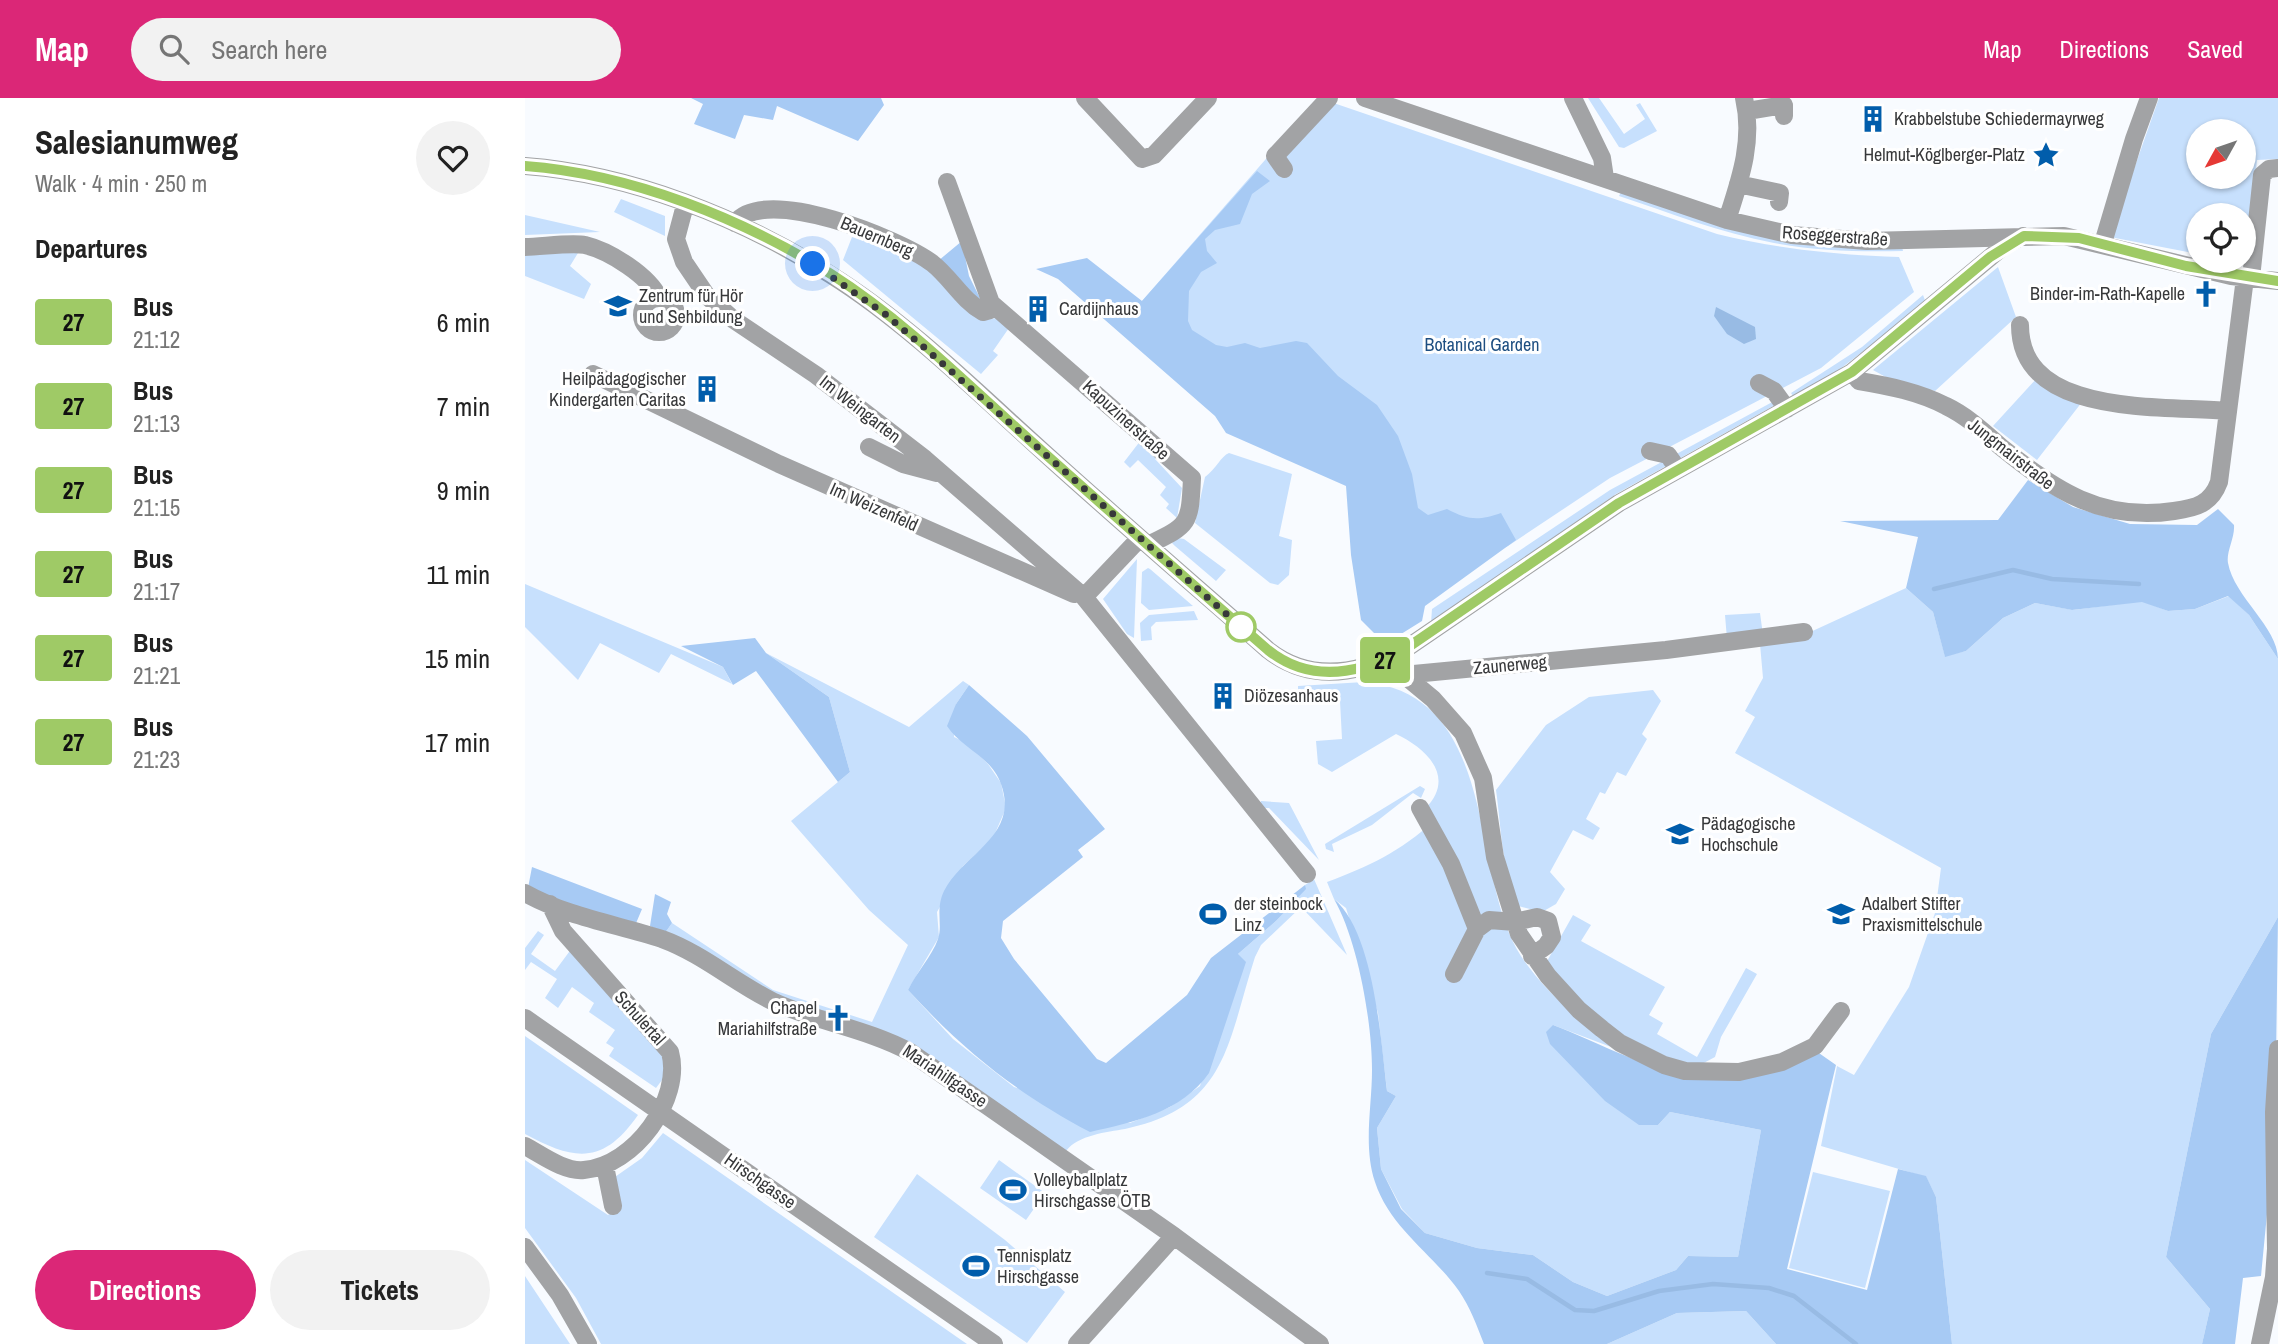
<!DOCTYPE html>
<html lang="en">
<head>
<meta charset="utf-8">
<style>
	body { margin:0; font-family:"Archivo Narrow",sans-serif; background:#f2f2f2; color:#222; height:100vh; display:flex; flex-direction:column; font-size:26px; white-space:nowrap }
	* { box-sizing:border-box; margin:0 }
	p { font-size:23px; color:#767676 }
	.icon { flex:none; width:38px; height:38px; fill:none; stroke:currentColor; stroke-width:2; stroke-linecap:round; stroke-linejoin:round }
	.map { position:relative; flex:1; overflow:hidden }
	.details { display:flex; flex-direction:column; background:#fff; width:525px }
	.details>* { flex:none }
	.badge { padding:0 14px; border-radius:5px; font-size:24px; line-height:46px }
	.needle { width:46px; rotate:230deg }
	.tools { position:absolute; left:1661px; top:21px; display:grid; gap:14px }
	.tools a { display:grid; place-items:center; width:70px; height:70px; border-radius:50%; background:#fff; box-shadow:0 2px 5px #0004; font-size:35px }
	.you { position:absolute; width:35px; height:35px; margin:-18px; border:5px solid #fff; border-radius:50%; background:#1a73e8; box-shadow:0 0 0 10px #1a73e833 }
	.map>.badge { position:absolute; translate:-50% -50%; box-shadow:0 0 0 4px #fff }
	h2 { padding:0 35px; font-size:26px; line-height:63px }
	.round { display:grid; place-items:center; flex:none; width:74px; height:74px; border-radius:37px; background:#f2f2f2 }
	.head { display:flex; align-items:center; justify-content:space-between; height:119px; padding:0 35px }
	h1 { font-size:33px; font-weight:700; line-height:52px }
	.action { display:flex; gap:14px; margin-top:auto; padding:14px 35px }
	.action a { flex:1; height:80px; border-radius:42px; background:#db2777; color:#fff; font-size:28px; font-weight:700; line-height:80px; text-align:center }
	.action a+a { background:#f2f2f2; color:#222 }
	ul { padding:0; list-style:none }
	li { display:flex; align-items:center; gap:21px; height:84px; padding:0 35px }
	li div { flex:1 }
	li b { display:block; font-size:26px }
	li em { font-style:normal }
	li .badge { min-width:77px; font-weight:700; text-align:center }
	header { display:flex; align-items:center; gap:42px; box-sizing:border-box; height:98px; padding:0 35px; background:#db2777; color:#fff }
	header strong { font-size:33px }
	nav { display:flex; gap:38px; margin-inline-start:auto; font-size:24px }
	.search { width:490px; height:63px; background:#f2f2f2; display:flex; align-items:center; gap:18px; box-sizing:border-box; padding:0 24px; border-radius:38px; color:#767676; font-size:26px }
	main { display:flex; flex:1; min-height:0 }
	.map>svg:first-child { display:block }
</style>
</head>
<body>
<header>
<strong>Map</strong>
<div class="search"><svg class="icon" aria-label="search" viewBox="0 0 24 24"><circle cx="10" cy="10" r="6"/><path d="M15 15l6 6"/></svg>Search here</div>
<nav><a>Map</a><a>Directions</a><a>Saved</a></nav>
</header>
<main>
<section class="details">
<div class="head"><div><h1>Salesianumweg</h1><p>Walk · 4 min · 250 m</p></div><a class="round"><svg class="icon" aria-label="heart" viewBox="0 0 24 24"><path d="M12 20l-8-8c-3-5 5-10 8-4 3-6 11-1 8 4z"/></svg></a></div>
<h2>Departures</h2>
<ul>
<li><span class="badge" style="background:#9fca66;color:#111">27</span><div><b>Bus</b><p>21:12</p></div><em>6 min</em></li>
<li><span class="badge" style="background:#9fca66;color:#111">27</span><div><b>Bus</b><p>21:13</p></div><em>7 min</em></li>
<li><span class="badge" style="background:#9fca66;color:#111">27</span><div><b>Bus</b><p>21:15</p></div><em>9 min</em></li>
<li><span class="badge" style="background:#9fca66;color:#111">27</span><div><b>Bus</b><p>21:17</p></div><em>11 min</em></li>
<li><span class="badge" style="background:#9fca66;color:#111">27</span><div><b>Bus</b><p>21:21</p></div><em>15 min</em></li>
<li><span class="badge" style="background:#9fca66;color:#111">27</span><div><b>Bus</b><p>21:23</p></div><em>17 min</em></li>
</ul>
<div class="action"><a>Directions</a><a>Tickets</a></div>
</section>
<div class="map">
<svg width="1753" height="1246" viewBox="0 0 1753 1246">
	<rect width="100%" height="100%" fill="#f8fbff"/>
	<!-- green -->
	<path fill="#c7e0fd" fill-rule="evenodd" d="M794,0L1192,136C1253,151 1311,157 1374,159L1389,194L1296,270L1085,380L983,448L954,462L833,380L617,203Z
		M1063,0H1074L1099,36L1120,21L1111,7L1115,5L1132,33L1099,50L1094,49Z
		M1634,0H1753V61L1732,62L1722,160L1719,162L1718,117H1673V156L1585,139ZM1673,33H1718V79H1673Z
		M1096,94L1190,125L1377,149L1378,153C1335,154 1292,153 1249,145C1196,135 1145,115 1094,98Z
		M96,101L140,118V138L89,114Z
		M0,117L75,134L0,137Z
		M340,137L387,156L460,222L471,220L486,227L468,253L473,257L456,276L318,162L327,139L338,143Z
		M0,154L53,155L45,168L66,186L59,201L0,178Z
		M1473,169L1491,219L1410,293L1366,282L1348,272Z
		M1398,197L1401,205L1311,274L1268,298L1266,295L1337,249Z
		M1513,279L1557,304L1512,362L1468,328Z
		M1251,302L1250,307L1091,396L906,525L907,511L1085,392Z
		M616,342L634,357L630,361L657,390L652,420L641,410L644,406L635,397L641,389L613,362L605,370L599,364Z
		M704,355L767,376L754,438L767,442L764,477L753,487L745,485L670,425L680,379C691,371 696,358 704,355Z
		M653,440L659,441L701,472L691,483L650,448L647,445Z
		M612,461L609,540L602,536L578,501Z
		M623,470L625,471L668,508L624,512L616,505L617,474Z
		M0,486L198,569L207,586L146,556L134,575L75,545L53,582L0,529Z
		M1381,490L1408,514L1420,558L1441,553L1478,520L1510,505L1548,512L1617,503L1643,513L1670,511L1704,498L1724,517L1753,561V819L1686,936L1641,1159L1685,1211L1677,1246H1427L1411,1099L1401,1079L1296,1048L1312,968L1329,977L1384,889L1410,815L1416,770L1210,655L1230,619L1220,613L1238,580L1235,546L1281,536Z
		M669,513L673,522L631,524L626,529L627,542L616,543L615,525L624,517Z
		M1235,515L1238,537L1202,541L1200,517Z
		M241,555L384,629L438,583L444,587L431,606L429,639L440,644L463,666L476,685L481,710L468,740L438,768L412,814L414,839L383,892L428,941L489,989L605,1025L645,1009L675,988L713,856L751,823L780,791V787L789,781L822,857L776,809L736,847L730,859C702,945 703,1009 600,1031C582,1034 553,1037 541,1053L666,1140L804,1246L444,986L317,924L318,918L311,915L308,921L269,908L140,835L147,825L248,892L347,924L383,847L344,812L266,723L325,674L304,599Z
		M839,584C964,595 949,750 984,835C1003,882 1050,916 1086,949L1028,927L1133,1027L1145,1014L1236,1032L1213,1159L1163,1158L1151,1172L1082,1198L1048,1184L1008,1157L952,1150L900,1135L877,1111L856,1071L852,1030L871,998L862,993L853,915L821,810L809,801L802,784C843,769 876,753 909,723L900,711C932,679 901,650 871,636L807,674L793,666L791,643L817,641L815,603L773,604V588Z
		M1128,592L1136,603L1117,636L1122,641L1101,678L1092,674L1080,696L1075,694L1061,721L1075,730L1068,742L1048,732L1025,774L1040,791L1031,806L1017,814L993,808C976,766 977,736 971,692L1021,627L1064,599Z
		M895,688L900,691L896,700L888,695L847,727L807,746L809,754L801,751L800,746Z
		M736,703L764,705L794,762L744,710H735Z
		M1048,817L1066,827L1056,843L1140,889L1124,917L1138,925L1132,936L1172,959L1221,870L1232,876L1196,939L1190,959L1173,968L1128,957L1067,916L1021,865Z
		M13,833L19,837L6,856L30,873L47,850L137,954L140,978L131,990L84,958L89,950L81,945L90,932L64,914L69,905L47,889L33,910L20,900L32,881L6,864L0,872V850Z
		M0,938L113,1017C78,1067 50,1063 0,1036Z
		M138,1035L442,1246H76L51,1200L0,1130V1062L83,1117L91,1110L87,1081L117,1060Z
		M474,1062L520,1095L501,1122L455,1090Z
		M1288,1074L1365,1093L1340,1190L1264,1170Z
		M392,1076L480,1142L540,1194L502,1245L349,1139Z
		M0,1178L45,1246H0Z
		M1221,1213L1251,1246H1082L1152,1215Z"/>
	<!-- forest -->
	<path fill="#a7caf4" d="M166,0H356L359,7L333,43L252,8L248,22L219,17L210,41L169,26L178,6Z
		M732,73L745,83L727,96L715,126L690,132L680,141L682,153L692,165L676,174L664,193L663,223L667,232L691,247L702,249L720,245L735,250L771,243L782,245L813,278L852,307L873,338L887,376L893,410L903,417L922,411C943,422 953,423 976,415L991,442L900,508L897,523L860,546L836,522L826,457L821,388L701,335L690,318L533,181L511,171L562,160L617,203Z
		M437,143L444,178L457,204L413,163Z
		M1503,382L1548,409L1605,426L1672,427L1693,411L1709,427C1710,440 1701,454 1703,465C1709,499 1753,529 1753,561L1724,517L1703,498L1670,511L1643,513L1617,504L1547,512L1510,505L1478,520L1441,553L1420,559L1408,514L1381,490L1393,439L1315,423L1473,422Z
		M230,540L241,555L304,599L325,674L313,684L231,573L208,587L198,569L156,548Z
		M444,587L502,638L580,731L553,752L558,759L478,823L476,840L489,861L572,961L581,965L662,897L686,860L780,787L781,791L751,823L713,856L721,864L684,975C657,1014 609,1024 565,1034C491,995 439,953 383,892C391,875 407,858 413,841C418,827 410,812 419,793C438,755 495,738 476,686C467,659 436,650 422,628L431,606Z
		M7,769L117,811L109,830L3,790Z
		M130,796L146,804L142,816L147,825L140,835L125,828Z
		M809,801C849,834 856,943 862,993L871,998L852,1030L856,1071L876,1111L900,1135L952,1150L1008,1157L1048,1184L1082,1198L1151,1172L1163,1158L1213,1159L1236,1032L1145,1014L1133,1027H1114L1080,1003L1025,946L1021,934L1028,927C1068,942 1146,983 1186,982C1222,982 1258,966 1291,953L1311,967L1262,1171L1342,1192L1373,1071L1401,1078L1411,1099L1427,1246H1251L1221,1213L1152,1215L1082,1246H959C952,1228 945,1209 934,1193C907,1155 865,1130 850,1084C838,1048 847,1009 847,972C847,924 833,843 809,801Z
		M1753,819L1750,1033L1736,1178L1718,1180L1710,1246H1677L1685,1211L1641,1159L1686,936Z"/>
	<!-- water -->
	<path fill="#98bbe4" d="M1191,209L1230,229L1231,241L1219,246L1202,236L1189,218Z"/>
	<g fill="none" stroke-linecap="round" stroke-linejoin="round">
		<!-- stream -->
		<path stroke="#98bbe4" stroke-width="4.5" d="M1409,491L1488,472L1527,481L1614,486
			M962,1175L1002,1181L1050,1212L1069,1213L1134,1193L1188,1186L1244,1190L1269,1198L1331,1246"/>
		<!-- minor -->
		<path stroke="#a2a3a5" stroke-width="18" d="M560,0L617,61L629,57L683,0
			M840,0L1202,122L1267,137L1342,143L1539,138L1706,178L1753,183
			M1048,0L1077,60L1080,80
			M1222,13L1259,7V18
			M0,68C106,76 217,120 306,177C383,225 457,299 525,360C597,425 670,488 743,552C784,584 831,577 876,554L1094,405L1327,274L1480,147L1498,138
			M759,71L750,58L804,0
			M422,84L466,205L667,380C665,427 664,427 623,447
			M1213,86L1255,95L1254,104
			M160,107L151,141L159,164L182,198L209,222L291,277L400,361L559,499L782,776
			M1202,122C1215,82 1229,43 1219,0
			M210,125C240,86 375,141 407,165C426,180 437,202 458,214L465,212L466,205
			M1578,145L1609,41L1624,0
			M0,149C16,149 46,144 60,147C85,153 124,178 134,200
			M1726,180L1737,77L1744,71L1753,70
			M117 217a17 17 0 1 1 34 0a17 17 0 1 1-34 0Z
			M1495,227C1495,320 1638,307 1703,313
			M1327,274L1334,283C1364,288 1394,294 1421,308C1442,318 1459,334 1476,349C1529,392 1577,424 1649,413C1671,410 1686,406 1694,384L1720,180
			M68,276L254,366L549,496
			M1234,285L1249,293L1262,311
			M344,349L378,366L412,375
			M1125,353L1143,357L1152,370
			M559,499L615,440
			M861,562L908,601L938,635L958,680L970,759L994,836L1023,878L1054,912L1077,931L1095,945L1139,967L1160,973L1214,974L1257,964L1290,948L1316,913
			M878,577L1141,552L1279,534
			M895,710L926,766L952,831
			M0,795C43,819 91,826 137,841C178,856 210,885 249,904C293,924 342,931 385,954L649,1138L795,1246
			M929,876L952,831L964,822L990,824L1012,819L1023,823L1027,839L1021,848L1007,858
			M0,920L469,1246
			M0,1048C17,1057 39,1074 59,1072C109,1068 158,1001 145,954L38,833L25,806
			M80,1068L88,1108
			M0,1149L35,1197L63,1246
			M552,1246L649,1138
			M1735,1246L1749,1179L1751,1151L1749,1014L1753,951"/>
	</g>
	<g fill="none" stroke-linecap="round" stroke-linejoin="round">
		<defs>
			<path id="line" d="M0,68C106,76 216,120 306,176C383,225 449,293 517,353C592,420 667,486 743,552C784,585 831,577 876,554L1094,405L1327,274L1465,159L1499,138L1554,140L1661,168L1753,183"/>
		</defs>
		<!-- line casing -->
		<use href="#line" stroke="#fff" stroke-width="16"/>
		<!-- line -->
		<use href="#line" stroke="#9fca66" stroke-width="10"/>
		<!-- walk -->
		<path stroke="#37383a" stroke-width="7" stroke-dasharray="0 12.6" d="M288,166L360,216L401,251L716,529"/>
	</g>
	<!-- icons -->
	<defs>
		<symbol id="building-bare" viewBox="-9 -9 18 18"><path d="M-4-6H4V6H1V3H-1V6H-4ZM-2.5-4.3h1.7v1.8h-1.7ZM.8-4.3h1.7v1.8H.8ZM-2.5-1h1.7V.8h-1.7ZM.8-1h1.7V.8H.8Z" fill="#015dab" stroke="#fff" stroke-width="2.5" paint-order="stroke"/></symbol>
		<symbol id="sight-bare" viewBox="-9 -9 18 18"><path d="M0-6L1.8-2.2L6-1.7L2.9 1.2L3.7 5.4L0 3.3L-3.7 5.4L-2.9 1.2L-6-1.7L-1.8-2.2Z" fill="#015dab" stroke="#fff" stroke-width="2.5" paint-order="stroke"/></symbol>
		<symbol id="church-bare" viewBox="-9 -9 18 18"><path d="M-1.2-6h2.4v3.5h3.3v2.4h-3.3V6h-2.4V-.1h-3.3v-2.4h3.3Z" fill="#015dab" stroke="#fff" stroke-width="2.5" paint-order="stroke"/></symbol>
		<symbol id="school-bare" viewBox="-9 -9 18 18"><path d="M0-5L7-2L0 1L-7-2ZM-4 1L0 2.5L4 1V4Q0 6-4 4Z" fill="#015dab" stroke="#fff" stroke-width="2.5" paint-order="stroke"/></symbol>
		<symbol id="university-bare" viewBox="-9 -9 18 18"><path d="M0-5L7-2L0 1L-7-2ZM-4 1L0 2.5L4 1V4Q0 6-4 4Z" fill="#015dab" stroke="#fff" stroke-width="2.5" paint-order="stroke"/></symbol>
		<symbol id="stadium-bare" viewBox="-9 -9 18 18"><path d="M0-5a6.5 5 0 1 0 0 10a6.5 5 0 1 0 0-10ZM-3.5-1.8h7v3.6h-7Z" fill="#015dab" stroke="#fff" stroke-width="2.5" paint-order="stroke"/></symbol>
	</defs>
	<g fill-rule="evenodd">
		<use href="#building-bare" x="1329" y="2" width="38" height="38"/>
		<use href="#sight-bare" x="1502" y="38" width="38" height="38"/>
		<use href="#church-bare" x="1662" y="177" width="38" height="38"/>
		<use href="#school-bare" x="74" y="189" width="38" height="38"/>
		<use href="#building-bare" x="494" y="192" width="38" height="38"/>
		<use href="#building-bare" x="163" y="272" width="38" height="38"/>
		<use href="#building-bare" x="679" y="579" width="38" height="38"/>
		<use href="#university-bare" x="1136" y="717" width="38" height="38"/>
		<use href="#stadium-bare" x="669" y="797" width="38" height="38"/>
		<use href="#school-bare" x="1297" y="797" width="38" height="38"/>
		<use href="#church-bare" x="294" y="901" width="38" height="38"/>
		<use href="#stadium-bare" x="469" y="1073" width="38" height="38"/>
		<use href="#stadium-bare" x="432" y="1149" width="38" height="38"/>
	</g>
	<!-- markers -->
	<circle fill="#fff" stroke="#9fca66" stroke-width="3.5" cx="716" cy="529" r="14"/>
	<g text-anchor="middle" stroke-width="6" stroke-linejoin="round" paint-order="stroke">
		<!-- poi labels -->
		<g font-size="18" fill="#37383a" stroke="#fff" text-anchor="start">
			<text x="1369" y="27">Krabbelstube Schiedermayrweg</text>
			<text x="1500" y="63" text-anchor="end">Helmut-Köglberger-Platz</text>
			<text x="1660" y="202" text-anchor="end">Binder-im-Rath-Kapelle</text>
			<text x="114" y="204">Zentrum für Hör<tspan x="114" dy="21">und Sehbildung</tspan></text>
			<text x="534" y="217">Cardijnhaus</text>
			<text x="161" y="287" text-anchor="end">Heilpädagogischer<tspan x="161" dy="21">Kindergarten Caritas</tspan></text>
			<text x="719" y="604">Diözesanhaus</text>
			<text x="1176" y="732">Pädagogische<tspan x="1176" dy="21">Hochschule</tspan></text>
			<text x="709" y="812">der steinbock<tspan x="709" dy="21">Linz</tspan></text>
			<text x="1337" y="812">Adalbert Stifter<tspan x="1337" dy="21">Praxismittelschule</tspan></text>
			<text x="292" y="916" text-anchor="end">Chapel<tspan x="292" dy="21">Mariahilfstraße</tspan></text>
			<text x="509" y="1088">Volleyballplatz<tspan x="509" dy="21">Hirschgasse ÖTB</tspan></text>
			<text x="472" y="1164">Tennisplatz<tspan x="472" dy="21">Hirschgasse</tspan></text>
		</g>
		<!-- street labels -->
		<g font-size="18" fill="#37383a" stroke="#fff">
			<text transform="translate(1310 138) rotate(4)" y="6">Roseggerstraße</text>
			<text transform="translate(352 139) rotate(23)" y="6">Bauernberg</text>
			<text transform="translate(335 311) rotate(38)" y="6">Im Weingarten</text>
			<text transform="translate(601 322) rotate(42)" y="6">Kapuzinerstraße</text>
			<text transform="translate(1486 356) rotate(38)" y="6">Jungmairstraße</text>
			<text transform="translate(349 409) rotate(24)" y="6">Im Weizenfeld</text>
			<text transform="translate(985 567) rotate(-5)" y="6">Zaunerweg</text>
			<text transform="translate(115 920) rotate(48)" y="6">Schulertal</text>
			<text transform="translate(420 978) rotate(34)" y="6">Mariahilfgasse</text>
			<text transform="translate(235 1083) rotate(35)" y="6">Hirschgasse</text>
		</g>
		<!-- park labels -->
		<g font-size="18" fill="#1d4e81" stroke="#fff">
			<text x="957" y="253">Botanical Garden</text>
		</g>
	</g>
</svg>
<div class="tools">
<a><svg class="needle" viewBox="-14 -14 28 28"><path d="M0-13l5 13h-10z" fill="#e53935"/><path d="M0 13l5-13h-10z" fill="#767676"/></svg></a>
<a><svg class="icon" aria-label="locate" viewBox="0 0 24 24"><circle cx="12" cy="12" r="6"/><path d="M12 2v4M12 18v4M2 12h4M18 12h4"/></svg></a>
</div>
<div class="you" style="left:288px;top:166px"></div>
<b class="badge" style="left:860px;top:562px;background:#9fca66;color:#111">27</b>
</div>
</main>
</body>
</html>
